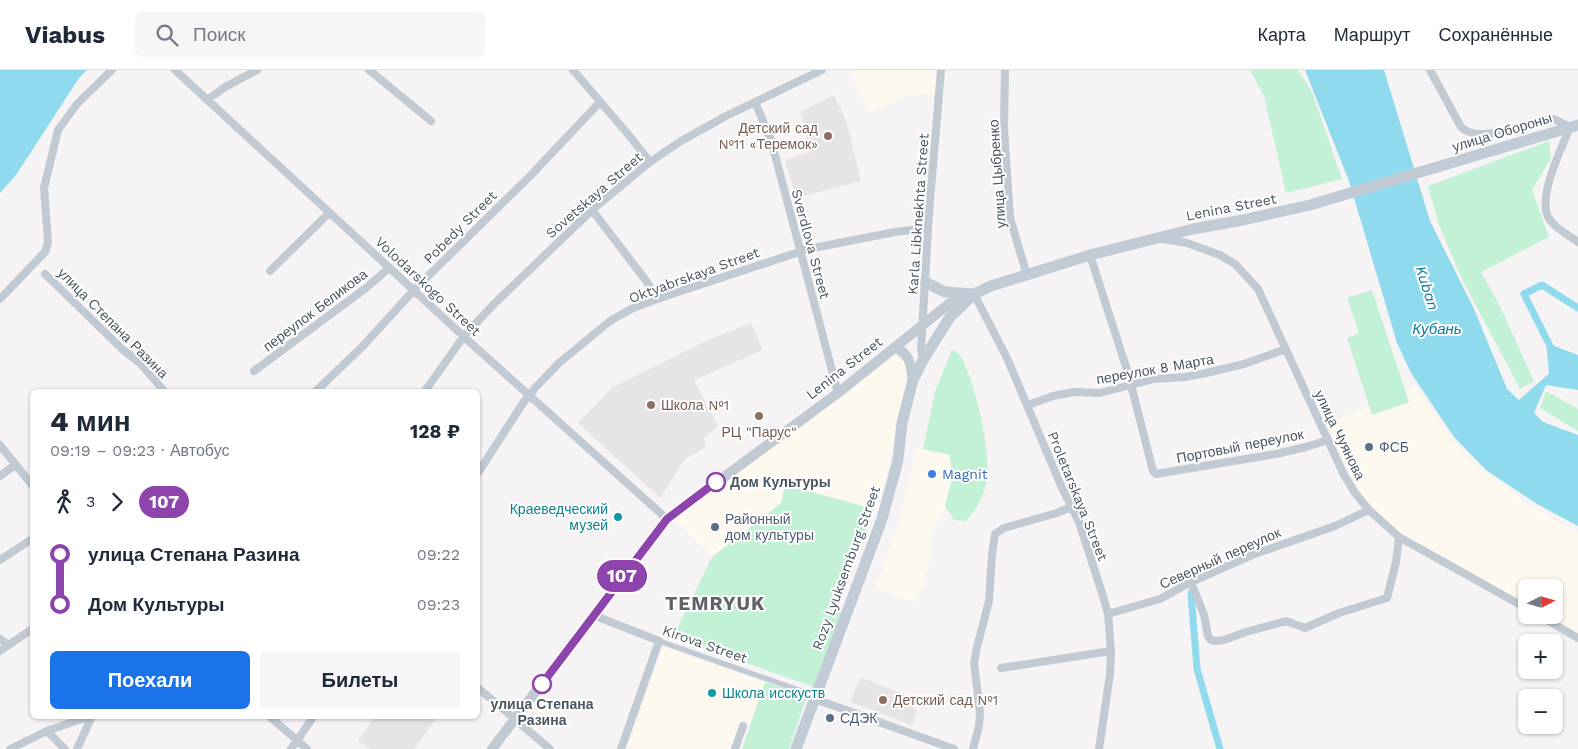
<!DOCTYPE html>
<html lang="ru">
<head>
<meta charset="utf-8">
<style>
	body { margin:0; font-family:"Work Sans",sans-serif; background:#f6f6f7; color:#1f2937; height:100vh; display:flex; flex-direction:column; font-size:19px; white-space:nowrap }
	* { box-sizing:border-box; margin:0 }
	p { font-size:16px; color:#747a83 }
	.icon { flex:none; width:28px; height:28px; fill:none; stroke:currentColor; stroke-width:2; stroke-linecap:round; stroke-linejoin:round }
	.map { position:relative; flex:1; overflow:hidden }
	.details { position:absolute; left:30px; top:319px; width:450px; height:330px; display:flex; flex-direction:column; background:#fff; border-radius:8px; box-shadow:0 1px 4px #0004 }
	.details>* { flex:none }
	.badge { padding:0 10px; border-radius:16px; font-size:18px; line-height:32px }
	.needle { width:32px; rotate:84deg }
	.fabs { position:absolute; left:1518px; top:509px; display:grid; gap:10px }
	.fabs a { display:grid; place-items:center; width:45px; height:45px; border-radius:8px; background:#fff; box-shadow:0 1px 4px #0004; font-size:25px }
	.map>.badge { position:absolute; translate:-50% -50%; box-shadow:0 0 0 2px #fff }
	.legs { display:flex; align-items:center; gap:8px; height:55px; padding:0 20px; font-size:16px }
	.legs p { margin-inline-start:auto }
	.summary { display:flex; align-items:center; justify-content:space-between; height:85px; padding:0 20px }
	h1 { font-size:28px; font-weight:800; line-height:38px }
	.primary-button { display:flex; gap:10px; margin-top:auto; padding:10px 20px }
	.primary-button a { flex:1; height:58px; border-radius:8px; background:#1a73e8; color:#fff; font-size:20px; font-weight:800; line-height:58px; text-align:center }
	.primary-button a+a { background:#f6f6f7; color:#1f2937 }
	ul { padding:0 20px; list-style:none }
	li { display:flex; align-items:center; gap:18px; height:50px; font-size:19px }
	li i { display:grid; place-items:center; width:8px; height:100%; margin:0 6px; background:currentColor }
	li i::after { content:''; width:12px; height:12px; margin:-6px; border:4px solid; border-radius:50%; background:#fff }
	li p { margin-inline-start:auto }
	li:first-child i { background:linear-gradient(#0000 50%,currentColor 0) }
	li:last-child i { background:linear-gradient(currentColor 50%,#0000 0) }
	header { display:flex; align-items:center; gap:30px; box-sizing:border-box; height:70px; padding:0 25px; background:#fff; border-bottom:1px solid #e0e1e3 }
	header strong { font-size:24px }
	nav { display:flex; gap:28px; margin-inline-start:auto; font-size:18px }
	.search { width:350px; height:45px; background:#f6f6f7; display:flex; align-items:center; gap:12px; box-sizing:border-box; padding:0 18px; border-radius:8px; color:#747a83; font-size:19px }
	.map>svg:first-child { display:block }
</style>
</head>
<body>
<header>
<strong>Viabus</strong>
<div class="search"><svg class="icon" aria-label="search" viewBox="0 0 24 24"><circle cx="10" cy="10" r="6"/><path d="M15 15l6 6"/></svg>Поиск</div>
<nav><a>Карта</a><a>Маршрут</a><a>Сохранённые</a></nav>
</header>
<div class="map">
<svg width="1578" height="679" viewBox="0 0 1578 679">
	<rect width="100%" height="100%" fill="#f5f3f3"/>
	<!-- commercial -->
	<path fill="#fdf9ef" d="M848,0H938L936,24L910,25L869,42Z
		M894,286L907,292L903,326L879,440L785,415L781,433L712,487L675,450Z
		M1416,317L1451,368L1478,396L1531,437L1578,462V564L1545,545H1554V518H1526V534L1426,477L1410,471L1379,446L1366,430L1350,405L1327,354Z
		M916,378L950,385L952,409L945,436L930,467L929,496L917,533L875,518L902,444Z
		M663,577L765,612L751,653L742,650L731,679H627Z"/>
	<!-- education -->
	<path fill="#e6e4e5" d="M834,25L846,50L861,111L796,128L785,90L811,82L800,42Z
		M751,253L763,280L694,310L718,356L704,368L706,377L685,389L660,428L578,353L613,317L708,270Z
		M860,607L916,629L913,638L917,640L912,655L850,632Z
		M376,646H438L414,679H370L358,670Z"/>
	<!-- green -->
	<path fill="#c3f1d5" d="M1250,0H1298L1312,22L1342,109L1286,123L1264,26Z
		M1549,71L1551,88L1532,120L1549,167L1481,202L1499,234L1534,311L1520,319L1460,205L1439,155L1428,116Z
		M1372,220L1409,332L1372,345L1347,268L1359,263L1347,228Z
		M952,279C956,282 961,285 963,290C975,315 993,387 986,414C983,429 976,439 966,451L954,450L945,436L952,409L950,385L923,379L935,322Z
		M1546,321L1578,339V361L1540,338Z
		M785,415L874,439L837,537L843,539L814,617L673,567L712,487L781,433Z
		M765,612L807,626L789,679H742Z"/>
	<!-- water -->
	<path fill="#90daee" d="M0,0H87L79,8L16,105L0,123Z
		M1305,0H1384L1430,151L1474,239L1507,319L1519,330L1552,301L1549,274L1578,285V320L1546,315L1534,343L1543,352L1578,365V456L1537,434L1486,400L1454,367L1411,303L1397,273L1349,111Z"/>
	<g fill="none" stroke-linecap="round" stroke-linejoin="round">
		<!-- canal -->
		<path stroke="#90daee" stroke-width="7" d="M1552,309L1553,308L1550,276L1524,224L1542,215L1578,238
			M1191,523L1197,599L1220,679"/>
		<!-- pedestrian -->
		<path stroke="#c1cad2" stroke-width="5.5" d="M659,571L810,624"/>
		<!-- minor -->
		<path stroke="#c1cad2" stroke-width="8" d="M175,0L473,275L667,449
			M369,0L431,51
			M573,0L627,63L650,92
			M1005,0L1004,58L1010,148L1027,205
			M1430,0L1461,57C1480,76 1530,50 1554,49L1570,57C1562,78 1535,130 1550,150C1557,160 1569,165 1578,172
			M207,30L225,17L257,0
			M755,32L771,70L838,323
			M592,140L647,212L657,229
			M1163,169L1187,173L1220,185L1235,194L1258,219L1344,405L1355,423L1369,440L1399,467L1526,538
			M1090,185L1128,303L1153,401L1156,404L1276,384L1306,377L1328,370
			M270,201L329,143
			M45,204L122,279L140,293L164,321
			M974,224L1007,288L1062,418L1079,452L1103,526L1108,544L1111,581L1110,604L1099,679
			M0,229L45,182L48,172L44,118L58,60L77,34L112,0
			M923,290L921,279L929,143L941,0
			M254,301L366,218L389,198
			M316,321L362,277L414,220L531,105L600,32
			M425,321L464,266L494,234L592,140L650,92L681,71L726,46L822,0
			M1028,335L1053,326L1074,322L1100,323L1154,309L1185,307L1206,303L1244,294L1286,279
			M0,375L32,415
			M478,403L523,333L535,318L559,293L610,251L631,239L657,229L808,179L895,162L928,158
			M0,406L15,395
			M0,490L32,469
			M1191,512L1204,545L1208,566L1211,570L1216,571L1224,570L1246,562L1286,551L1305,558L1339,543L1387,528L1396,492L1399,467
			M1108,544L1160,529L1191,512L1252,485L1335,456L1369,440
			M593,545L659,571L621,679
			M1538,545L1578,568
			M0,569L9,575
			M0,581L32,559
			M1001,598L1111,581
			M478,618L550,679
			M815,629L954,679
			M269,646L307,679
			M47,661L65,679
			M10,679L47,661L90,646
			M77,679L92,646
			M291,679L314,646
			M735,679L743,656
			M973,679L979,656L980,642L974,593L977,577L989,531L992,485L995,464L1004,458L1057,443L1071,437"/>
		<!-- tertiary -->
		<path stroke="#c1cad2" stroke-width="10" d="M895,278C910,283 911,296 913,310
			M492,679L667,449L838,323L950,233L972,224"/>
		<!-- secondary -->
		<path stroke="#c1cbd6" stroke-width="11" d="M925,212L945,222L974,224
			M796,679L882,449L898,390L902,353L913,310L923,290L950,247L974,224L991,216L1090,185L1193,159L1243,150L1310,135L1578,55"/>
	</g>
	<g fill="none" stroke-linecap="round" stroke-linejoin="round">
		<defs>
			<path id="line-1" d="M542,614L667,449L716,412"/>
		</defs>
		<!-- line-1 casing -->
		<use href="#line-1" stroke="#fff" stroke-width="11"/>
		<!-- line-1 -->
		<use href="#line-1" stroke="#8e44ad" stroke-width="8"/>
	</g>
	<!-- markers -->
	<g fill="#8d6e63" stroke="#fff" stroke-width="2">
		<circle cx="828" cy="66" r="5"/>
		<circle cx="651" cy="335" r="5"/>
		<circle cx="759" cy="346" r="5"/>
		<circle cx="883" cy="630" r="5"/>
	</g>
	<g fill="#5c6f8a" stroke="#fff" stroke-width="2">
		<circle cx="1369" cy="377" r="5"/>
		<circle cx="715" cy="457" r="5"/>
		<circle cx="830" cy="648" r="5"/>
	</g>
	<circle fill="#3f7fe0" stroke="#fff" stroke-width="2" cx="932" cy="404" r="5"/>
	<g fill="#fff" stroke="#8e44ad" stroke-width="2.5">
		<circle cx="716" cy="412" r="9"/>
		<circle cx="542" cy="614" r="9"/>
	</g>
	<g fill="#0f9aa8" stroke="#fff" stroke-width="2">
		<circle cx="618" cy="447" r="5"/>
		<circle cx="712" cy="623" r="5"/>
	</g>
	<g text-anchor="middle" stroke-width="4" stroke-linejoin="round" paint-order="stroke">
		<!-- education labels -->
		<g font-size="14" fill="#785e54" stroke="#fff" text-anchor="start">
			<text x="818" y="63" text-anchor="end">Детский сад<tspan x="818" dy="16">№11 «Теремок»</tspan></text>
			<text x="661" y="340">Школа №1</text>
			<text x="759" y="367" text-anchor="middle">РЦ "Парус"</text>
			<text x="893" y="635">Детский сад №1</text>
		</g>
		<!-- street labels -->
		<g font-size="14" fill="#4a5661" stroke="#fff">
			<text transform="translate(1502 62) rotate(-17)" y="5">улица Обороны</text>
			<text transform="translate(997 104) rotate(-94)" y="5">улица Цыбренко</text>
			<text transform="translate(594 125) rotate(-41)" y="5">Sovetskaya Street</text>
			<text transform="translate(1231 137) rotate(-11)" y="5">Lenina Street</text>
			<text transform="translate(918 144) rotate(-86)" y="5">Karla Libknekhta Street</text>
			<text transform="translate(460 157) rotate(-45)" y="5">Pobedy Street</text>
			<text transform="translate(811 174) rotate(75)" y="5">Sverdlova Street</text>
			<text transform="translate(694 205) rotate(-20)" y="5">Oktyabrskaya Street</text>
			<text transform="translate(428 216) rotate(43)" y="5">Volodarskogo Street</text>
			<text transform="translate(315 240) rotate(-37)" y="5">переулок Беликова</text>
			<text transform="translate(113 253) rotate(45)" y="5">улица Степана Разина</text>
			<text transform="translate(844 298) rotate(-38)" y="5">Lenina Street</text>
			<text transform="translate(1155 299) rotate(-10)" y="5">переулок 8 Марта</text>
			<text transform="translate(1340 365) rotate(64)" y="5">улица Чуянова</text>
			<text transform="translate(1240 376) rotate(-11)" y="5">Портовый переулок</text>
			<text transform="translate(1078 426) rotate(68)" y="5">Proletarskaya Street</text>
			<text transform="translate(1220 488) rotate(-24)" y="5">Северный переулок</text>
			<text transform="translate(846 498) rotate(-70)" y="5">Rozy Lyuksemburg Street</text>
			<text transform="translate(705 574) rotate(19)" y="5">Kirova Street</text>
		</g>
		<!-- service labels -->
		<g font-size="14" fill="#4e5e75" stroke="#fff" text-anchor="start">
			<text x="1379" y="382">ФСБ</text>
			<text x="725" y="454">Районный<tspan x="725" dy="16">дом культуры</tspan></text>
			<text x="840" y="653">СДЭК</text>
		</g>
		<!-- shop labels -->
		<g font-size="14" fill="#366cbe" stroke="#fff" text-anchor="start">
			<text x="942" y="409">Magnit</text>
		</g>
		<!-- stop labels -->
		<g font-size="14" font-weight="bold" fill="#4a5661" stroke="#fff" text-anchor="start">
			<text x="730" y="417">Дом Культуры</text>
			<text x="542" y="639" text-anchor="middle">улица Степана<tspan x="542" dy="16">Разина</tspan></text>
		</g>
		<!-- culture labels -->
		<g font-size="14" fill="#0d838f" stroke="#fff" text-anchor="end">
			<text x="608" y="444">Краеведческий<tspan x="608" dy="16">музей</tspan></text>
			<text x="722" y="628" text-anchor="start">Школа исскуств</text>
		</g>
		<!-- water labels -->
		<g font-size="15" font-style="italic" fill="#0c7c9b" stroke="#fff">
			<text transform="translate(1427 218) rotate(72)" y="5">Kuban</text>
			<text x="1437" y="264">Кубань</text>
		</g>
		<!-- district labels -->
		<g font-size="19" font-weight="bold" letter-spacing="1" fill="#5f6368" stroke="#fff">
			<text x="715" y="540">TEMRYUK</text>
		</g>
	</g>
</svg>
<div class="fabs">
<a><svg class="needle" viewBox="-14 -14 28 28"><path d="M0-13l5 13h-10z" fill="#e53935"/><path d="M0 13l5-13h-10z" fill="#747a83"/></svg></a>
<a>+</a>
<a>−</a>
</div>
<b class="badge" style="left:622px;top:506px;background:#8e44ad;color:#fff">107</b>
<section class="details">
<div class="summary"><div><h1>4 мин</h1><p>09:19 – 09:23 · Автобус</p></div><b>128 ₽</b></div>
<div class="legs"><svg class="icon" aria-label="walk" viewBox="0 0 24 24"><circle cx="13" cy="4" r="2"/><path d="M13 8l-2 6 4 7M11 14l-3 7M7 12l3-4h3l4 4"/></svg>3<svg class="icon" aria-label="forward" viewBox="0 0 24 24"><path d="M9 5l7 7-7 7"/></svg><b class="badge" style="background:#8e44ad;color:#fff">107</b></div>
<ul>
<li><i style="color:#8e44ad"></i><b>улица Степана Разина</b><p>09:22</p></li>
<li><i style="color:#8e44ad"></i><b>Дом Культуры</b><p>09:23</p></li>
</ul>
<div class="primary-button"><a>Поехали</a><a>Билеты</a></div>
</section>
</div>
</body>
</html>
